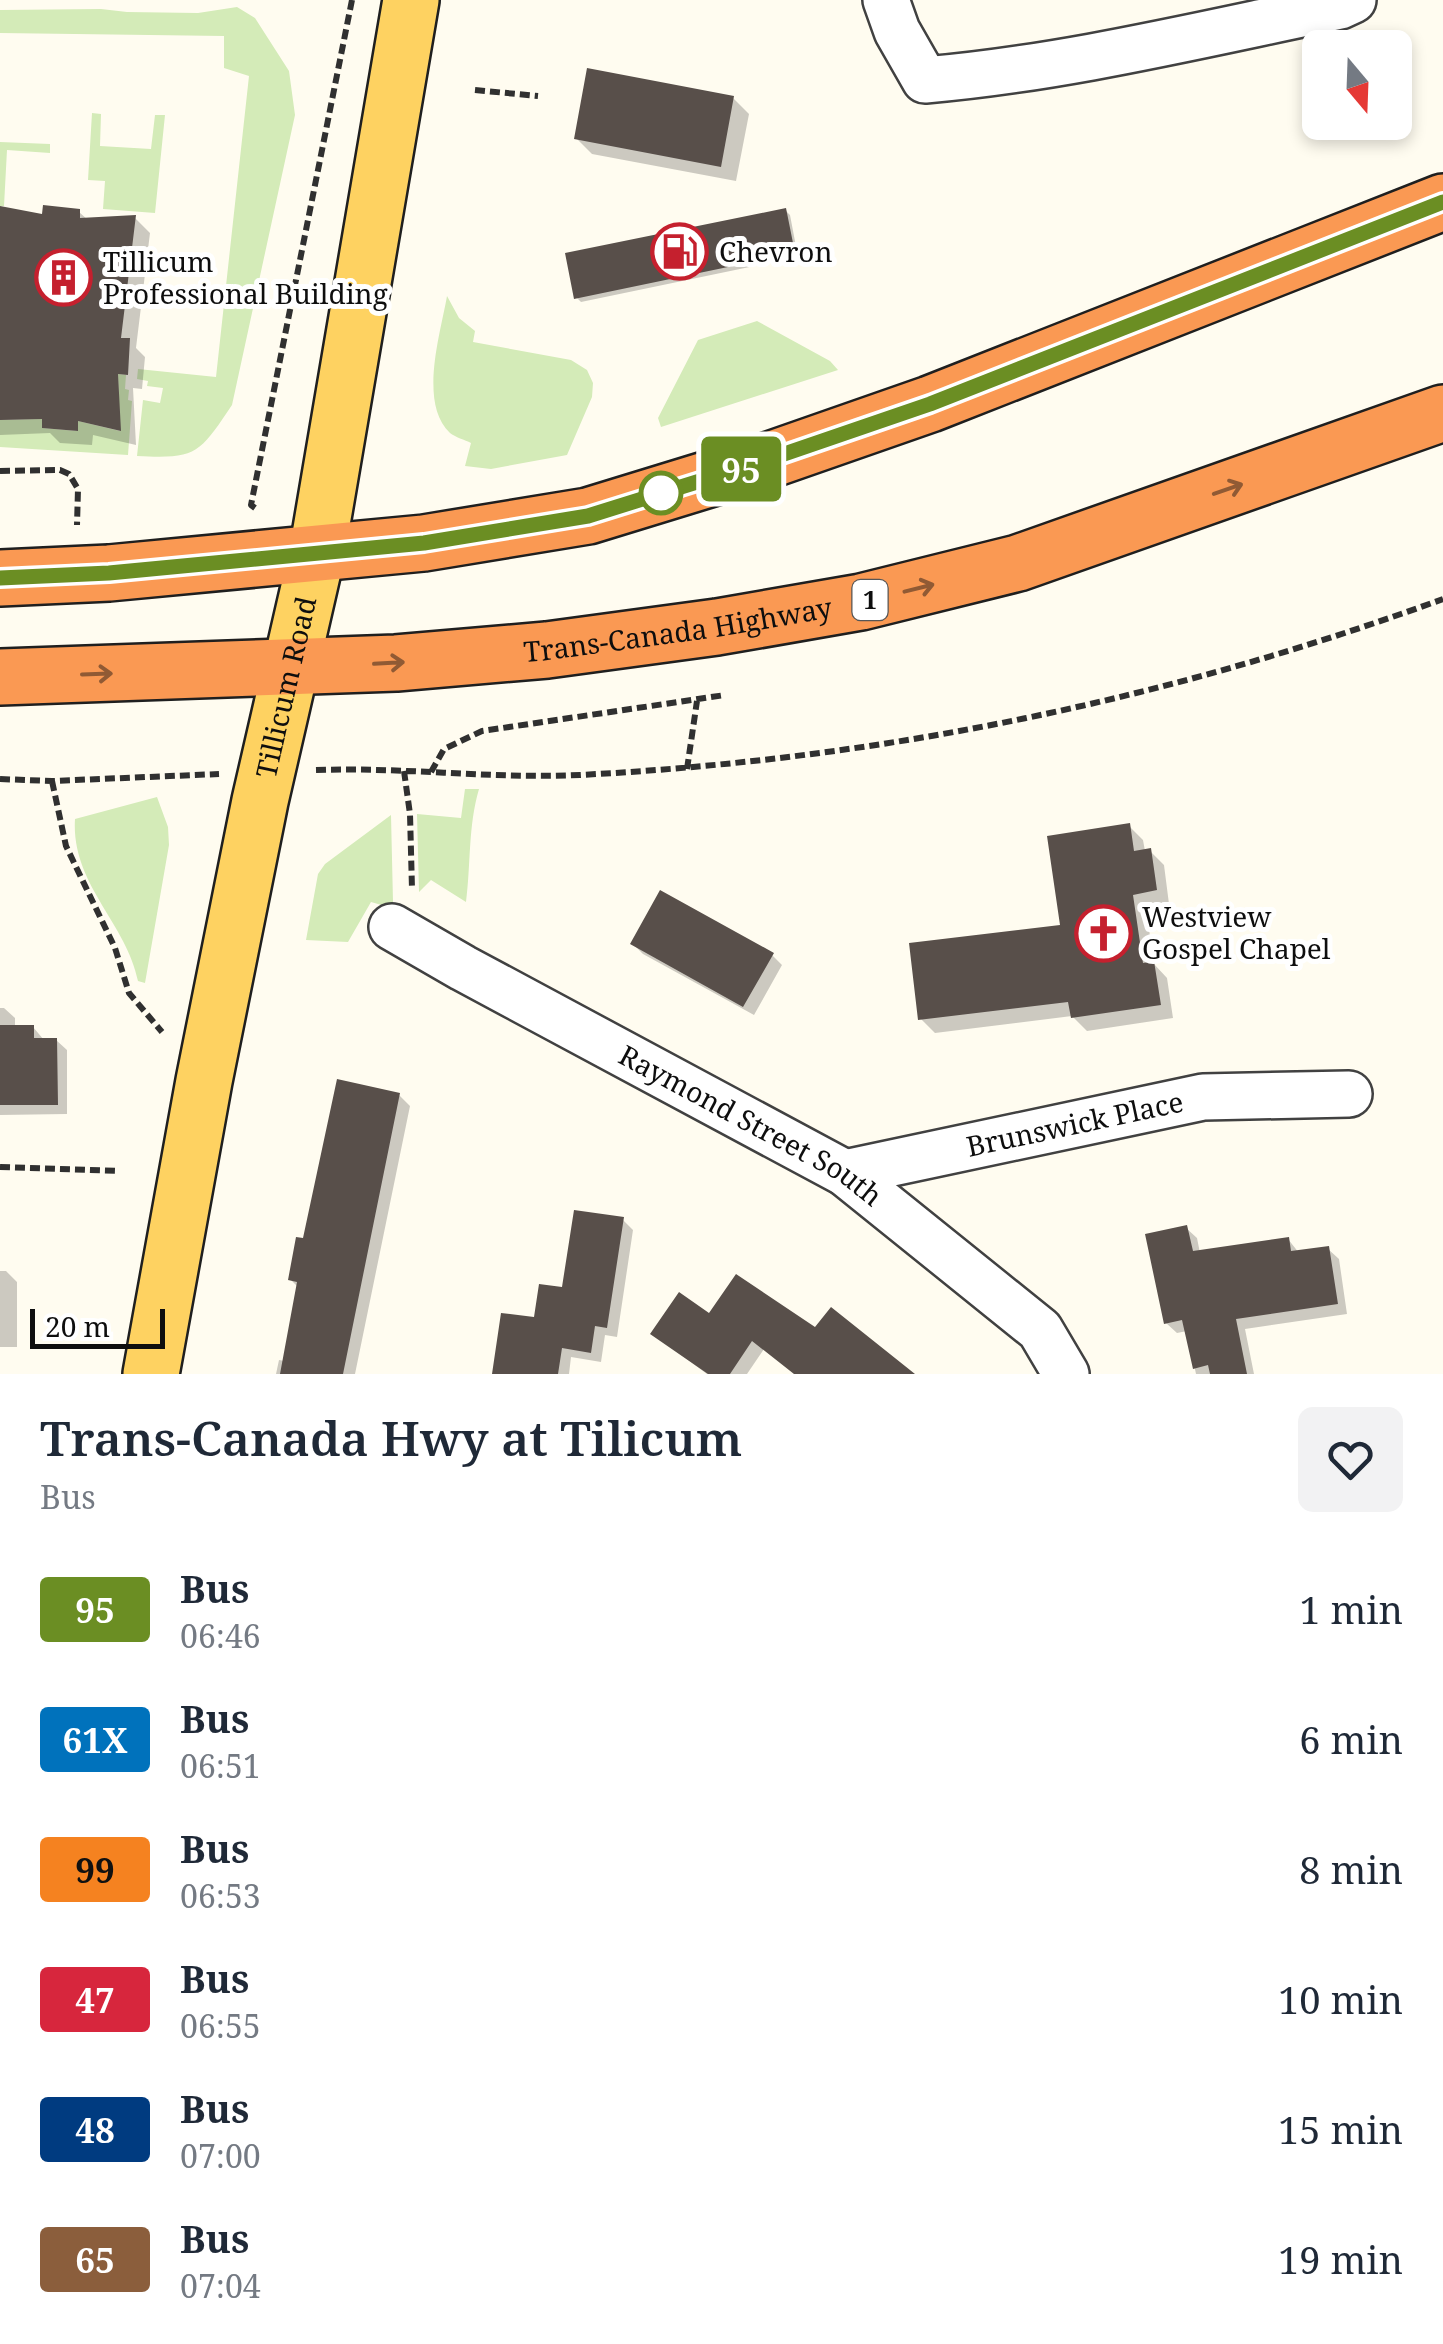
<!DOCTYPE html>
<html lang="en">
<head>
<meta charset="utf-8">
<style>
	body { margin:0; font-family:"Noto Serif",serif; background:#f2f2f3; color:#1f2937; height:100vh; display:flex; flex-direction:column; font-size:38px; white-space:nowrap }
	* { box-sizing:border-box; margin:0 }
	p { font-size:32px; color:#747a83 }
	.icon { flex:none; width:55px; height:55px; fill:none; stroke:currentColor; stroke-width:2; stroke-linecap:round; stroke-linejoin:round }
	.map { position:relative; height:1374px; overflow:hidden }
	.drawer { display:flex; flex-direction:column; background:#fff; flex:1 }
	.drawer>* { flex:none }
	.badge { padding:0 20px; border-radius:8px; font-size:35px; line-height:65px }
	.needle { width:65px; rotate:161deg }
	.buttons { position:absolute; left:1302px; top:30px; display:grid; gap:20px }
	.buttons a { display:grid; place-items:center; width:110px; height:110px; border-radius:15px; background:#fff; box-shadow:0 5px 15px #0003; font-size:50px }
	.scale { position:absolute; left:30px; bottom:25px; width:135px; box-sizing:border-box; padding-left:10px; border:5px solid #0e0e0e; border-top:0; font-size:28px; line-height:35px; white-space:nowrap; color:#0e0e0e; -webkit-text-stroke:8px #fff; paint-order:stroke }
	.map>.badge { position:absolute; translate:-50% -50%; box-shadow:0 0 0 5px #fff }
	.round { display:grid; place-items:center; flex:none; width:105px; height:105px; border-radius:15px; background:#f2f2f3 }
	.headline { display:flex; align-items:center; justify-content:space-between; height:170px; padding:0 40px }
	h1 { font-size:48px; font-weight:600; line-height:75px }
	ul { padding:0; list-style:none }
	li { display:flex; align-items:center; gap:30px; height:130px; padding:0 40px }
	li div { flex:1 }
	li b { display:block; font-size:38px }
	li em { font-style:normal }
	li .badge { min-width:110px; font-weight:700; text-align:center }
	.map>svg:first-child { display:block }
</style>
</head>
<body>
<div class="map">
<svg width="1443" height="1374" viewBox="0 0 1443 1374">
	<rect width="100%" height="100%" fill="#fffcf0"/>
	<!-- green -->
	<path fill="#d4ebb8" d="M237,7L255,18L289,71L295,115L232,405C199,454 197,459 137,456L143,400L160,403L163,388L147,386L148,381L137,379L138,369L216,377L249,76L224,68V36L0,33V10L101,9L127,12L198,13Z
		M92,113L101,114L100,146L151,149L155,115H165L155,213L103,209L105,181L88,180Z
		M0,142L50,144V153L7,150L4,206H0Z
		M447,296L459,318L475,331L473,342L571,360L587,370L593,383L592,397L567,455L491,469L465,466L471,443C465,440 455,437 450,433C418,403 441,332 447,296Z
		M757,321L830,361L838,370L661,427L658,418L698,340Z
		M118,374L126,375L125,389L129,390L128,400L132,401L128,455L0,447V420L42,419V428L77,431L78,421L120,431Z
		M465,789H479C468,826 471,864 466,902L431,880L419,892L417,814L461,818Z
		M157,797L168,827L169,845L145,983L138,981C126,922 71,884 75,819Z
		M391,815L393,902L385,906L371,902L348,942L306,940L318,874L325,864Z"/>
	<!-- shadow -->
	<path fill="#0003" d="M733,98L749,114L736,181L592,154L576,138Z
		M0,208L44,217L79,212L88,220L135,218L150,233L136,348L145,357L142,389L133,388L136,445L93,435L92,445L60,443L50,433L0,435Z
		M785,210L790,215L798,257L581,302L577,298Z
		M1129,826L1143,840L1145,851H1150L1164,865L1169,904L1146,908L1154,964L1167,978L1173,1018L1087,1031L1072,1016L935,1033L921,1019L1062,927Z
		M633,944L772,955L782,965L754,1015L643,954Z
		M0,1008H4L15,1018V1028L33,1027L44,1040H56L67,1050V1114L0,1115Z
		M399,1095L410,1106L355,1374H276L279,1360L285,1361L298,1287L291,1280L305,1241Z
		M623,1220L633,1230L617,1337L605,1335L601,1362L571,1357L569,1374H494L536,1320Z
		M1186,1228L1197,1238L1200,1253L1288,1239L1299,1253L1328,1249L1339,1259L1347,1314L1245,1329L1254,1374H1196L1187,1331L1177,1333L1166,1323Z
		M0,1271H6L17,1282V1347H0Z
		M710,1316L816,1331L911,1374H795L764,1349L747,1374H707L653,1334Z"/>
	<!-- building -->
	<path fill="#584f4a" d="M587,68L734,96L721,167L574,139Z
		M43,205L80,209V218L136,215L121,338H130L128,375L118,374L121,431L78,421V431L42,428V419L0,420V206L42,214Z
		M786,208L795,253L574,299L565,253Z
		M1130,823L1134,851L1151,848L1157,890L1133,895L1143,963L1154,961L1161,1005L1071,1018L1068,1002L918,1020L909,943L1060,925L1047,836Z
		M660,890L774,953L743,1007L630,944Z
		M0,1025H34V1038H57L58,1105H0Z
		M337,1079L400,1093L343,1374H280L297,1282L288,1280L296,1237L303,1238Z
		M574,1210L624,1217L607,1328L595,1326L591,1353L562,1348L558,1374H492L501,1313L534,1317L539,1284L562,1287Z
		M1187,1225L1193,1251L1289,1237L1291,1251L1329,1246L1338,1304L1236,1319L1247,1374H1210L1208,1365L1193,1369L1182,1320L1164,1324L1145,1234Z
		M736,1274L815,1327L831,1307L915,1374H794L752,1341L730,1374H708L650,1334L679,1292L709,1313Z"/>
	<g fill="none" stroke-linecap="round" stroke-linejoin="round">
		<defs>
			<g id="minor">
				<path d="M886,0L897,31L925,80C1065,68 1203,34 1340,6L1353,0"/>
				<path id="s1" d="M392,927L463,968L845,1173L1040,1330L1066,1374"/>
				<path id="s2" d="M845,1173L1203,1097L1349,1094"/>
			</g>
			<g id="major">
				<path id="s3" d="M151,1374L204,1081L260,801L317,553L411,0"/>
			</g>
			<g id="highway">
				<path d="M0,578L109,573L424,543L588,516L761,463L930,404L1443,202"/>
				<path id="s4" d="M0,677L396,663L547,650L717,627L861,602L1018,563L1443,413"/>
			</g>
		</defs>
		<!-- minor casing -->
		<use href="#minor" stroke="#414141" stroke-width="50"/>
		<!-- major casing -->
		<use href="#major" stroke="#1f1f1f" stroke-width="60"/>
		<!-- highway casing -->
		<use href="#highway" stroke="#1f1f1f" stroke-width="60"/>
		<!-- path -->
		<path stroke="#303030" stroke-width="6" stroke-dasharray="10 5" stroke-linecap="butt" d="M475,90L538,96
			M0,471L60,470L69,474L78,489L77,525
			M255,508L251,505L352,0
			M687,769L697,701
			M316,770C404,767 492,779 580,775C881,759 1160,702 1443,599
			M404,771L410,814L412,889
			M431,772L444,749L482,731L725,695
			M0,779L52,781L219,774
			M52,781L66,846L115,948L129,993L162,1032
			M0,1167L119,1171"/>
		<!-- minor -->
		<use href="#minor" stroke="#fff" stroke-width="45"/>
		<!-- major -->
		<use href="#major" stroke="#fed261" stroke-width="55"/>
		<!-- highway -->
		<use href="#highway" stroke="#fa9953" stroke-width="55"/>
	</g>
	<!-- one-way arrows -->
	<defs><path id="oneway-shaft" d="M-6 0H5M1.5-3L5.5 0L1.5 3" fill="none" stroke-width="1.6" stroke-linecap="round" stroke-linejoin="round" transform="scale(2.5)"/></defs>
	<g stroke="#905a34">
		<use href="#oneway-shaft" transform="translate(1228 489) rotate(-19)"/>
		<use href="#oneway-shaft" transform="translate(919 588) rotate(-14)"/>
		<use href="#oneway-shaft" transform="translate(389 663) rotate(-3)"/>
		<use href="#oneway-shaft" transform="translate(97 674) rotate(-2)"/>
	</g>
	<g fill="none" stroke-linecap="round" stroke-linejoin="round">
		<defs>
			<path id="line" d="M0,578L109,573L424,543L588,516L761,462L930,404L1443,202"/>
		</defs>
		<!-- line casing -->
		<use href="#line" stroke="#fff" stroke-width="22"/>
		<!-- line -->
		<use href="#line" stroke="#6b8e23" stroke-width="15"/>
	</g>
	<!-- icons -->
	<defs>
		<symbol id="fuel-ring" viewBox="-11 -11 22 22"><circle r="9.5" fill="#fff" stroke="#c5202e" stroke-width="1.5"/><path d="M-5.5-6h7V0h2V4h1.3V-2.5L3-4.5l.8-.8L6-3V5H2.5V1h-1V6h-7ZM-4.2-4.7v3.2H.2V-4.7Z" fill="#c5202e"/></symbol>
		<symbol id="building-ring" viewBox="-11 -11 22 22"><circle r="9.5" fill="#fff" stroke="#c5202e" stroke-width="1.5"/><path d="M-4-6H4V6H1V3H-1V6H-4ZM-2.5-4.3h1.7v1.8h-1.7ZM.8-4.3h1.7v1.8H.8ZM-2.5-1h1.7V.8h-1.7ZM.8-1h1.7V.8H.8Z" fill="#c5202e"/></symbol>
		<symbol id="church-ring" viewBox="-11 -11 22 22"><circle r="9.5" fill="#fff" stroke="#c5202e" stroke-width="1.5"/><path d="M-1.2-6h2.4v3.5h3.3v2.4h-3.3V6h-2.4V-.1h-3.3v-2.4h3.3Z" fill="#c5202e"/></symbol>
	</defs>
	<g fill-rule="evenodd">
		<use href="#fuel-ring" x="648" y="220" width="63" height="63"/>
		<use href="#building-ring" x="32" y="246" width="63" height="63"/>
		<use href="#church-ring" x="1072" y="902" width="63" height="63"/>
	</g>
	<!-- markers -->
	<circle fill="#fff" stroke="#6b8e23" stroke-width="5" cx="661" cy="493" r="20"/>
	<g text-anchor="middle" stroke-width="10" stroke-linejoin="round" paint-order="stroke">
		<!-- shield labels -->
		<rect fill="#fff" stroke="#565656" stroke-width="2.5" x="852.5" y="580" width="35" height="40" rx="8"/>
		<g font-size="25" font-weight="bold" fill="#0e0e0e">
			<text x="870" y="609">1</text>
		</g>
		<!-- poi labels -->
		<g font-size="28" fill="#0e0e0e" stroke="#fff" text-anchor="start">
			<text x="719" y="262">Chevron</text>
			<text x="103" y="272">Tillicum<tspan x="103" dy="32">Professional Building</tspan></text>
			<text x="1142" y="927">Westview<tspan x="1142" dy="32">Gospel Chapel</tspan></text>
		</g>
		<!-- street labels -->
		<g font-size="28" fill="#0e0e0e" stroke="#fff">
			<text dy="10" stroke="none"><textPath href="#s4" startOffset="680">Trans-Canada Highway</textPath></text>
			<text dy="10" stroke="none"><textPath href="#s3" startOffset="700">Tillicum Road</textPath></text>
			<text dy="10" stroke="none"><textPath href="#s2" startOffset="235">Brunswick Place</textPath></text>
			<text dy="10" stroke="none"><textPath href="#s1" startOffset="410">Raymond Street South</textPath></text>
		</g>
	</g>
</svg>
<div class="buttons">
<a><svg class="needle" viewBox="-14 -14 28 28"><path d="M0-13l5 13h-10z" fill="#e53935"/><path d="M0 13l5-13h-10z" fill="#747a83"/></svg></a>
</div>
<div class="scale">20 m</div>
<b class="badge" style="left:741px;top:469px;background:#6b8e23;color:#fff">95</b>
</div>
<section class="drawer">
<div class="headline"><div><h1>Trans-Canada Hwy at Tilicum</h1><p>Bus</p></div><a class="round"><svg class="icon" aria-label="heart" viewBox="0 0 24 24"><path d="M12 20l-8-8c-3-5 5-10 8-4 3-6 11-1 8 4z"/></svg></a></div>
<ul>
<li><span class="badge" style="background:#6b8e23;color:#fff">95</span><div><b>Bus</b><p>06:46</p></div><em>1 min</em></li>
<li><span class="badge" style="background:#0072bc;color:#fff">61X</span><div><b>Bus</b><p>06:51</p></div><em>6 min</em></li>
<li><span class="badge" style="background:#f58220;color:#111">99</span><div><b>Bus</b><p>06:53</p></div><em>8 min</em></li>
<li><span class="badge" style="background:#d7263d;color:#fff">47</span><div><b>Bus</b><p>06:55</p></div><em>10 min</em></li>
<li><span class="badge" style="background:#003b80;color:#fff">48</span><div><b>Bus</b><p>07:00</p></div><em>15 min</em></li>
<li><span class="badge" style="background:#8b5e3c;color:#fff">65</span><div><b>Bus</b><p>07:04</p></div><em>19 min</em></li>
</ul>
</section>
</body>
</html>
